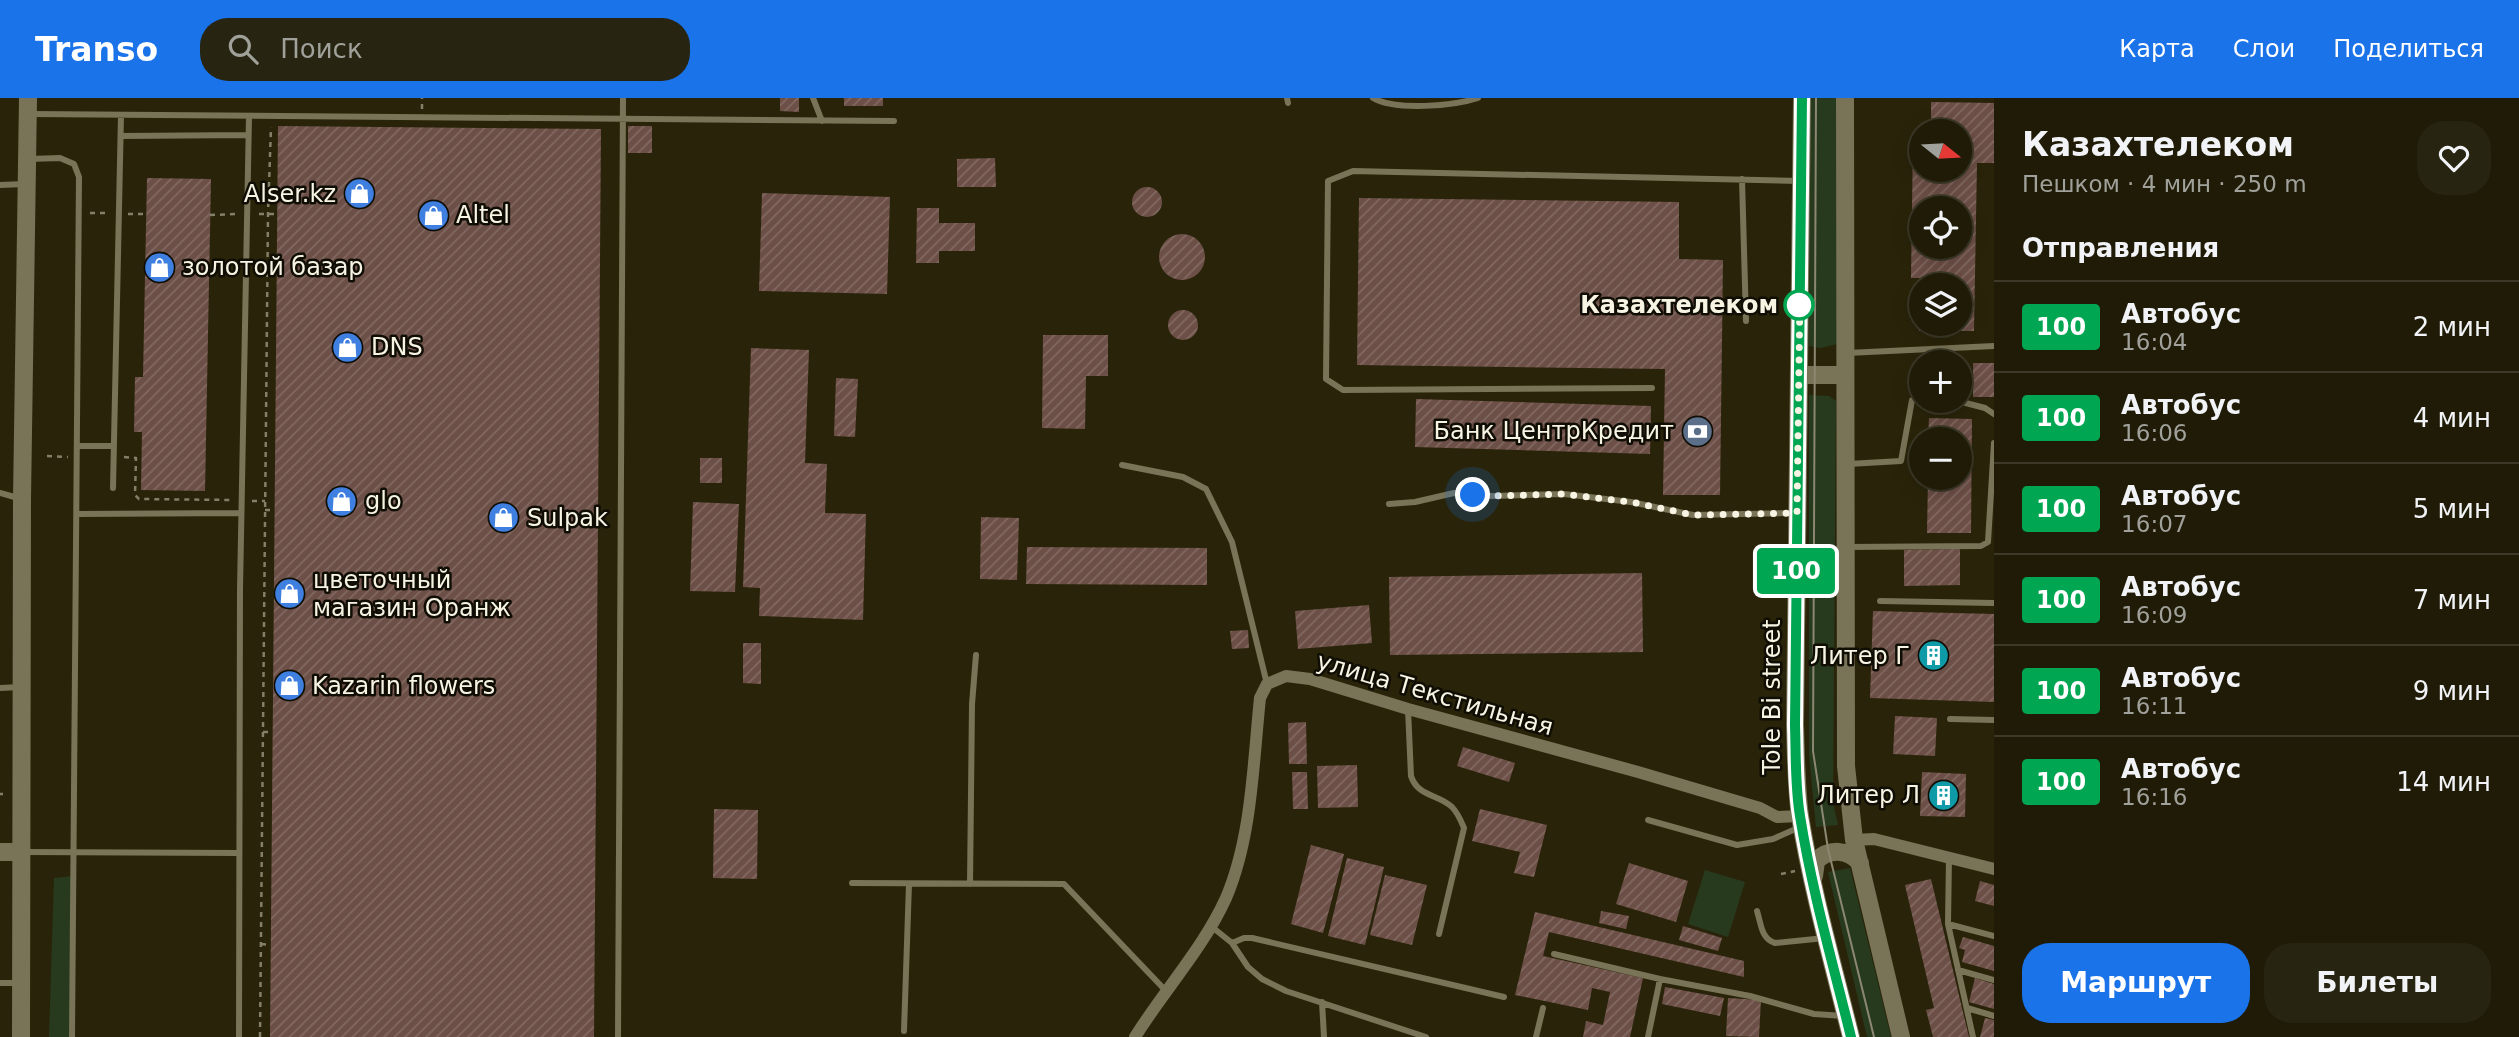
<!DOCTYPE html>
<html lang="ru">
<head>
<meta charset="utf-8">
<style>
	body { margin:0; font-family:"DejaVu Sans",sans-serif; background:#272411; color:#f1f3f6; height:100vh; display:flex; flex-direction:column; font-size:26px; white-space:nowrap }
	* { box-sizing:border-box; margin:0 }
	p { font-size:23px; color:#a1a19b }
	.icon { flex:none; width:38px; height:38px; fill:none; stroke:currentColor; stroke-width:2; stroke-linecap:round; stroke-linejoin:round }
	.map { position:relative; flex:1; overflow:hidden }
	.sheet { display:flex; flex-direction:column; background:#1f1b07; width:525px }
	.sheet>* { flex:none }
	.badge { padding:0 14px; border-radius:5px; font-size:24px; line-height:46px }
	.needle { width:46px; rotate:108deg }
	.controls { position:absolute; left:1909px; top:21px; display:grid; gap:14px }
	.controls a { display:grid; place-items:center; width:63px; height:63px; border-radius:50%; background:#1f1b07; box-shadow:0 4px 18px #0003,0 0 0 2px #3c3928; font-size:35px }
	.you { position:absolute; width:35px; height:35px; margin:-18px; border:5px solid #fff; border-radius:50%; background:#1a73e8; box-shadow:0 0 0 10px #1a73e833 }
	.map>.badge { position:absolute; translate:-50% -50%; box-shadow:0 0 0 4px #fff }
	h2 { padding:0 28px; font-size:26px; line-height:63px }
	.round { display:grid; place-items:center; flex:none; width:74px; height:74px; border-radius:28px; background:#272411 }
	.headline { display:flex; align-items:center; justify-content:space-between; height:119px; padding:0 28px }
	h1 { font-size:33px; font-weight:800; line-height:52px }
	.action { display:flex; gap:14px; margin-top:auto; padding:14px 28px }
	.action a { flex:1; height:80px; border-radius:28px; background:#1a73e8; color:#fff; font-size:28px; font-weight:800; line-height:80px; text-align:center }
	.action a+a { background:#272411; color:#f1f3f6 }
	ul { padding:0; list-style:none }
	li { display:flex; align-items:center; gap:21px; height:91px; padding:0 28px; border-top:2px solid #3c3928 }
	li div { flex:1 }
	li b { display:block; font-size:26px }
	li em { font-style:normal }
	li .badge { min-width:77px; font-weight:700; text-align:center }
	header { display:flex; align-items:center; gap:42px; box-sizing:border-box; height:98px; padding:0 35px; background:#1a73e8; color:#fff }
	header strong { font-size:33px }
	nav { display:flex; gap:38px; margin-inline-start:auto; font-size:24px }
	.search { width:490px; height:63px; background:#272411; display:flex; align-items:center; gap:18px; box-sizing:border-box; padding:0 24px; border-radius:28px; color:#a1a19b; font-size:26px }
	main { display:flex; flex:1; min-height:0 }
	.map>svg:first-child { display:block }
</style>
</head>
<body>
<header>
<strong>Transo</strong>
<div class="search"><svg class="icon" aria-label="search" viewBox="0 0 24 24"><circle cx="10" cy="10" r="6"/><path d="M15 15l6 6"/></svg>Поиск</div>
<nav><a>Карта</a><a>Слои</a><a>Поделиться</a></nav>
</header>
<main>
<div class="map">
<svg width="1994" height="939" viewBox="0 0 1994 939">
	<defs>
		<pattern id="building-hatch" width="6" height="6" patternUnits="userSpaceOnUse" patternTransform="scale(1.75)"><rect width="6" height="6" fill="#6c4f46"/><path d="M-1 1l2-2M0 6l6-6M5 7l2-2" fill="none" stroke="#826961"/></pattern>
	</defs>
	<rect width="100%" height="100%" fill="#292409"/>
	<!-- green -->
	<path fill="#283a1e" d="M1810,0H1836L1837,246L1821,250L1809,248Z
		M1809,297L1829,298L1836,303L1833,705L1838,727L1816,729L1809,657Z
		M1850,770L1891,939H1867L1828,774Z
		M1705,772L1745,784L1728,839L1688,826Z
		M72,778V939H49L54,780Z"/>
	<!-- building -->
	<path fill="url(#building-hatch)" fill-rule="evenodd" d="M780,0H799V14L780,13Z
		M844,0H883V8H844Z
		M1931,4L1994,5V65H1977L1974,233H1919V213H1922V226H1960V187H1920V180H1911L1913,42H1922V72H1960V33H1931ZM1922,110H1960V149H1922Z
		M278,28L601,31L594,939H270Z
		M628,28H652V55H628Z
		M995,60L996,89H957V61Z
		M147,80L211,81L205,393L141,392L142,334H134L135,279H143Z
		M1132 104a15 15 0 1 1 30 0a15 15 0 1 1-30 0Z
		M762,95L890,99L887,196L759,193Z
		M1359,100L1679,104V161L1723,162L1720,397H1663L1665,271L1357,267Z
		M917,110H939V125H975V153H939V165H916Z
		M1159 159a23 23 0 1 1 46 0a23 23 0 1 1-46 0Z
		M1168 227a15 15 0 1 1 30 0a15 15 0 1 1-30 0Z
		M1043,237H1108V278H1086L1085,331L1042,330Z
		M751,250L809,252L805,365L827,366L825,415L866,416L863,522L759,518L760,490L743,489Z
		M1973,265H1994V299H1973Z
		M836,280L858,281L855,339L834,338Z
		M1416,301L1651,308L1650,356L1415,349Z
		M1929,320L1972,321L1971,435H1927L1928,380H1960V341H1928Z
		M700,360H722V385H700Z
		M693,404L739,406L735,494L690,493Z
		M981,419L1019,420L1017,482L980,481Z
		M1027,449L1207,450V487L1026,486Z
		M1960,451V487L1904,488V452Z
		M1642,475L1643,554L1390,557L1389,479Z
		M1369,507L1372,545L1298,551L1295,513Z
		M1873,513L1994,516V604L1870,600Z
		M1248,532L1249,550L1232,551L1230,533Z
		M743,545H761V586L743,585Z
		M1895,618L1937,620L1935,658L1893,656Z
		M1306,624L1307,666H1289L1288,625Z
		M1463,649L1515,665L1509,684L1457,668Z
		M1357,667L1358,709L1318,710L1317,668Z
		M1292,674H1307L1308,711H1293Z
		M1922,674L1966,676L1965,719L1920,718Z
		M714,711L758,712L757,781L713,780Z
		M1480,711L1547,727L1534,779L1514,775L1520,754L1472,743Z
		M1311,747L1344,756L1323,835L1291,826Z
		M1347,760L1384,769L1365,847L1328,838Z
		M1629,765L1688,783L1676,824L1616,806Z
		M1385,777L1427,787L1412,847L1370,837Z
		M1931,781L1969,939H1933L1926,912L1934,910L1905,787Z
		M1980,783L1994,787V808L1975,803Z
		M1601,813L1629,818L1626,831L1599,825Z
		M1535,814L1744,863V879L1549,834L1543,858L1643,880L1630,939H1583L1586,923L1603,927L1610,894L1592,890L1588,912L1515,897Z
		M1683,828L1722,840L1718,853L1679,842Z
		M1963,839L1994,848V873L1962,864L1965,852L1959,850Z
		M1975,880L1994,886V911L1969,904Z
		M1665,889L1724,900L1720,918L1662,906Z
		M1728,900L1761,902L1759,939L1726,938Z
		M1985,920L1994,922V939H1980Z"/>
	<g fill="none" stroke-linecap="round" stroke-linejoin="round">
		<!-- path -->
		<path stroke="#837f68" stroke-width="2.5" stroke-dasharray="5 5" stroke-linecap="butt" d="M422,11V0
			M90,115H108
			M128,116H146
			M259,116H277
			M210,117L238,116
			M47,358L68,359
			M124,359L136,360L135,397L139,401L231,402
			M252,403H265
			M265,412H274
			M263,634H272
			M0,696H3
			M1781,776L1795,773
			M261,846L271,847
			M260,939L268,116L271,29"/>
		<!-- lane -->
		<path stroke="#797357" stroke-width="6" d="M813,0L822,23
			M1287,0L1288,5
			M1373,0C1395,13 1454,8 1478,0
			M30,16L894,23
			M121,38L248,37
			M29,61L60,60L74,66L79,79L72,939
			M1742,81L1746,223
			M0,87L25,86
			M1847,255L1994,248
			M1652,290L1343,292L1326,281L1328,83L1353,73L1799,83
			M1958,303L1985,310L1994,316
			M77,348H114
			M1848,366L1901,363L1912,302L1922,299
			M1122,367L1183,379L1206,391L1232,444L1267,586
			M113,390L121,17
			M0,395L18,400
			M1389,406L1415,404L1454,395L1492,398L1564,396L1631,404L1693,417L1795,415
			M77,416L241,415
			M1846,449L1981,448L1988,444L1994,345
			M1880,503L1994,505
			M0,590L21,589
			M1408,611L1411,678C1418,699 1438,696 1452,709C1458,715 1461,723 1464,730L1439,836
			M1950,621L1994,622
			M1648,722L1737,747L1773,741L1800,729
			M24,754L239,755
			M1949,759L1948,826L1973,939
			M852,785L1064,786L1166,893
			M970,786L972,606L976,557
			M1757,813C1761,825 1761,841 1775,845L1825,840
			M1948,826L1994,838
			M1212,829L1232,845L1248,869L1262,881L1286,893L1426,939
			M1232,845L1244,840H1252L1504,899
			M1554,856L1660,881L1750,898L1814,916L1844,918
			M1958,872L1994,882
			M0,885H20
			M1322,904L1324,939
			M1967,910L1994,918
			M904,933L909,786
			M239,939L240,491L249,18
			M618,939L623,0
			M1536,939L1543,910
			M1648,939L1660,881"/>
		<!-- street -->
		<path stroke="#797357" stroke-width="12" d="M1854,742L1874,741L1994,771
			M1135,939C1163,894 1204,849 1226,800C1252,739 1253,666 1260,600L1267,586L1286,578L1310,581L1408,611L1638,674L1760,710L1777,719L1800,718"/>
		<!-- secondary -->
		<path stroke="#797357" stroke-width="18" d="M1802,0L1795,627C1796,657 1796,688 1800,718C1812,793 1833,866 1851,939
			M1845,0L1846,668L1854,742L1901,939
			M1799,277H1845
			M0,754H22
			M1814,778L1816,763C1829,750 1848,751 1860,765
			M21,939L22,401L28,0"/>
		<!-- tram -->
		<path stroke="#8b8771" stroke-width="2" d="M1816,0L1813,653L1828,751L1874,939"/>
	</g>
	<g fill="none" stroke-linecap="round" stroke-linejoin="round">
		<defs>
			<path id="line" d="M1802,0L1795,627C1796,657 1795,688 1800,718C1812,793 1833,866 1851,939"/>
		</defs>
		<!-- line casing -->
		<use href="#line" stroke="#fff" stroke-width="16"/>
		<!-- line -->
		<use href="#line" stroke="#00a651" stroke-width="10"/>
		<!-- walk -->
		<path stroke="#f7f4e4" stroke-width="7" stroke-dasharray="0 12.6" d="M1473,397L1492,398L1564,396L1631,404L1693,417L1797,415L1800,194L1799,207"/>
	</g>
	<!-- icons -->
	<defs>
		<symbol id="shop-disc" viewBox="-11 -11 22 22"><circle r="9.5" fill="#3f7fe0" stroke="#0f0d04"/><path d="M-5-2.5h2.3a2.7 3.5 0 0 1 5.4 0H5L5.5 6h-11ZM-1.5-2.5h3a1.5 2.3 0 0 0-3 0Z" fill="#fff"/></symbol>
		<symbol id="bank-disc" viewBox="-11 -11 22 22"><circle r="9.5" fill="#5c6f8a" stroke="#0f0d04"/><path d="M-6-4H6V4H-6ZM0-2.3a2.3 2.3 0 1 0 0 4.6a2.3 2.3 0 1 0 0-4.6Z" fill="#fff"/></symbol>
		<symbol id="building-disc" viewBox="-11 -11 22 22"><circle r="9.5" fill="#0f9aa8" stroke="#0f0d04"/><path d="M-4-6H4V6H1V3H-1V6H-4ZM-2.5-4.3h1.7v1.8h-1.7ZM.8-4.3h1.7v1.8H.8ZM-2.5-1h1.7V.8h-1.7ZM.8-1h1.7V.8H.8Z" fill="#fff"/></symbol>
	</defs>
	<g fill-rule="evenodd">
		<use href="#shop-disc" x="342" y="78" width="35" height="35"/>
		<use href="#shop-disc" x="416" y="100" width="35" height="35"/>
		<use href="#shop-disc" x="142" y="152" width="35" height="35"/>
		<use href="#shop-disc" x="330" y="232" width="35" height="35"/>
		<use href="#bank-disc" x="1680" y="316" width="35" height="35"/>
		<use href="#shop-disc" x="324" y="386" width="35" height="35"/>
		<use href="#shop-disc" x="486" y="402" width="35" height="35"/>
		<use href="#shop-disc" x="272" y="478" width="35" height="35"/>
		<use href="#building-disc" x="1916" y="540" width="35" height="35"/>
		<use href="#shop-disc" x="272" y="570" width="35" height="35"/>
		<use href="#building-disc" x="1926" y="680" width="35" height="35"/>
	</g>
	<!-- markers -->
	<circle fill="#fff" stroke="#00a651" stroke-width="3.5" cx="1799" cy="207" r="14"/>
	<g text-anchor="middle" stroke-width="5" stroke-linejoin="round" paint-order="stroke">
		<!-- poi labels -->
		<g font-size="24" fill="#f7f4e4" stroke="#0f0d04" text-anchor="start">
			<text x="336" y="104" text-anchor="end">Alser.kz</text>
			<text x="456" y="125">Altel</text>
			<text x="182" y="177">золотой базар</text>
			<text x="371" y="257">DNS</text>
			<text x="1674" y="341" text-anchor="end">Банк ЦентрКредит</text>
			<text x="365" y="411">glo</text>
			<text x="527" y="428">Sulpak</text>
			<text x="313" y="490">цветочный<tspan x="313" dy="28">магазин Оранж</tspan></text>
			<text x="1910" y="566" text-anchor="end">Литер Г</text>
			<text x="312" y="596">Kazarin flowers</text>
			<text x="1920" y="705" text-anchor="end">Литер Л</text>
		</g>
		<!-- stop labels -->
		<g font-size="24" font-weight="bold" fill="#f7f4e4" stroke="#0f0d04" text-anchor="end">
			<text x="1778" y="215">Казахтелеком</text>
		</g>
		<!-- street labels -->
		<g font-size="24" fill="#f7f4e4" stroke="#0f0d04">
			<text transform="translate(1435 596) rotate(16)" y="8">улица Текстильная</text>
			<text transform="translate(1772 599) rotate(-90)" y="8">Tole Bi street</text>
		</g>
	</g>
</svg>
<div class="controls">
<a><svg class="needle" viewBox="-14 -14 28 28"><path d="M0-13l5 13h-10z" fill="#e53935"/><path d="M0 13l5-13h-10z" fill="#a1a19b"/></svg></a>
<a><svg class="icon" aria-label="locate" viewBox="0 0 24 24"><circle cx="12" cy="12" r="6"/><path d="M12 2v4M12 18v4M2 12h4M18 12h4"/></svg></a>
<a><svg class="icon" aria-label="layers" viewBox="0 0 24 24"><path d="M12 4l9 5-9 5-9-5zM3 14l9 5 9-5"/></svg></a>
<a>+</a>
<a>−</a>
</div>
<div class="you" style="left:1473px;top:397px"></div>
<b class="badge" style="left:1796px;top:473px;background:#00a651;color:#fff">100</b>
</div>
<section class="sheet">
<div class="headline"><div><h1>Казахтелеком</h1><p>Пешком · 4 мин · 250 m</p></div><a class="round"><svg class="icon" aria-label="heart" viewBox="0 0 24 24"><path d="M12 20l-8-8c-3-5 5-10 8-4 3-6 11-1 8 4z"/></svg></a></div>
<h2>Отправления</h2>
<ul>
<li><span class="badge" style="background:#00a651;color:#fff">100</span><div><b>Автобус</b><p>16:04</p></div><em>2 мин</em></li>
<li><span class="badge" style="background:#00a651;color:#fff">100</span><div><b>Автобус</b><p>16:06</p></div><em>4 мин</em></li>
<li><span class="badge" style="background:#00a651;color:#fff">100</span><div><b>Автобус</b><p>16:07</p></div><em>5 мин</em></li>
<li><span class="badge" style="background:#00a651;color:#fff">100</span><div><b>Автобус</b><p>16:09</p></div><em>7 мин</em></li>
<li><span class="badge" style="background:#00a651;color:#fff">100</span><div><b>Автобус</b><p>16:11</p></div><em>9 мин</em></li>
<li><span class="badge" style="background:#00a651;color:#fff">100</span><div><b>Автобус</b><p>16:16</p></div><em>14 мин</em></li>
</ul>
<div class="action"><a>Маршрут</a><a>Билеты</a></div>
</section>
</main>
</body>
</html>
